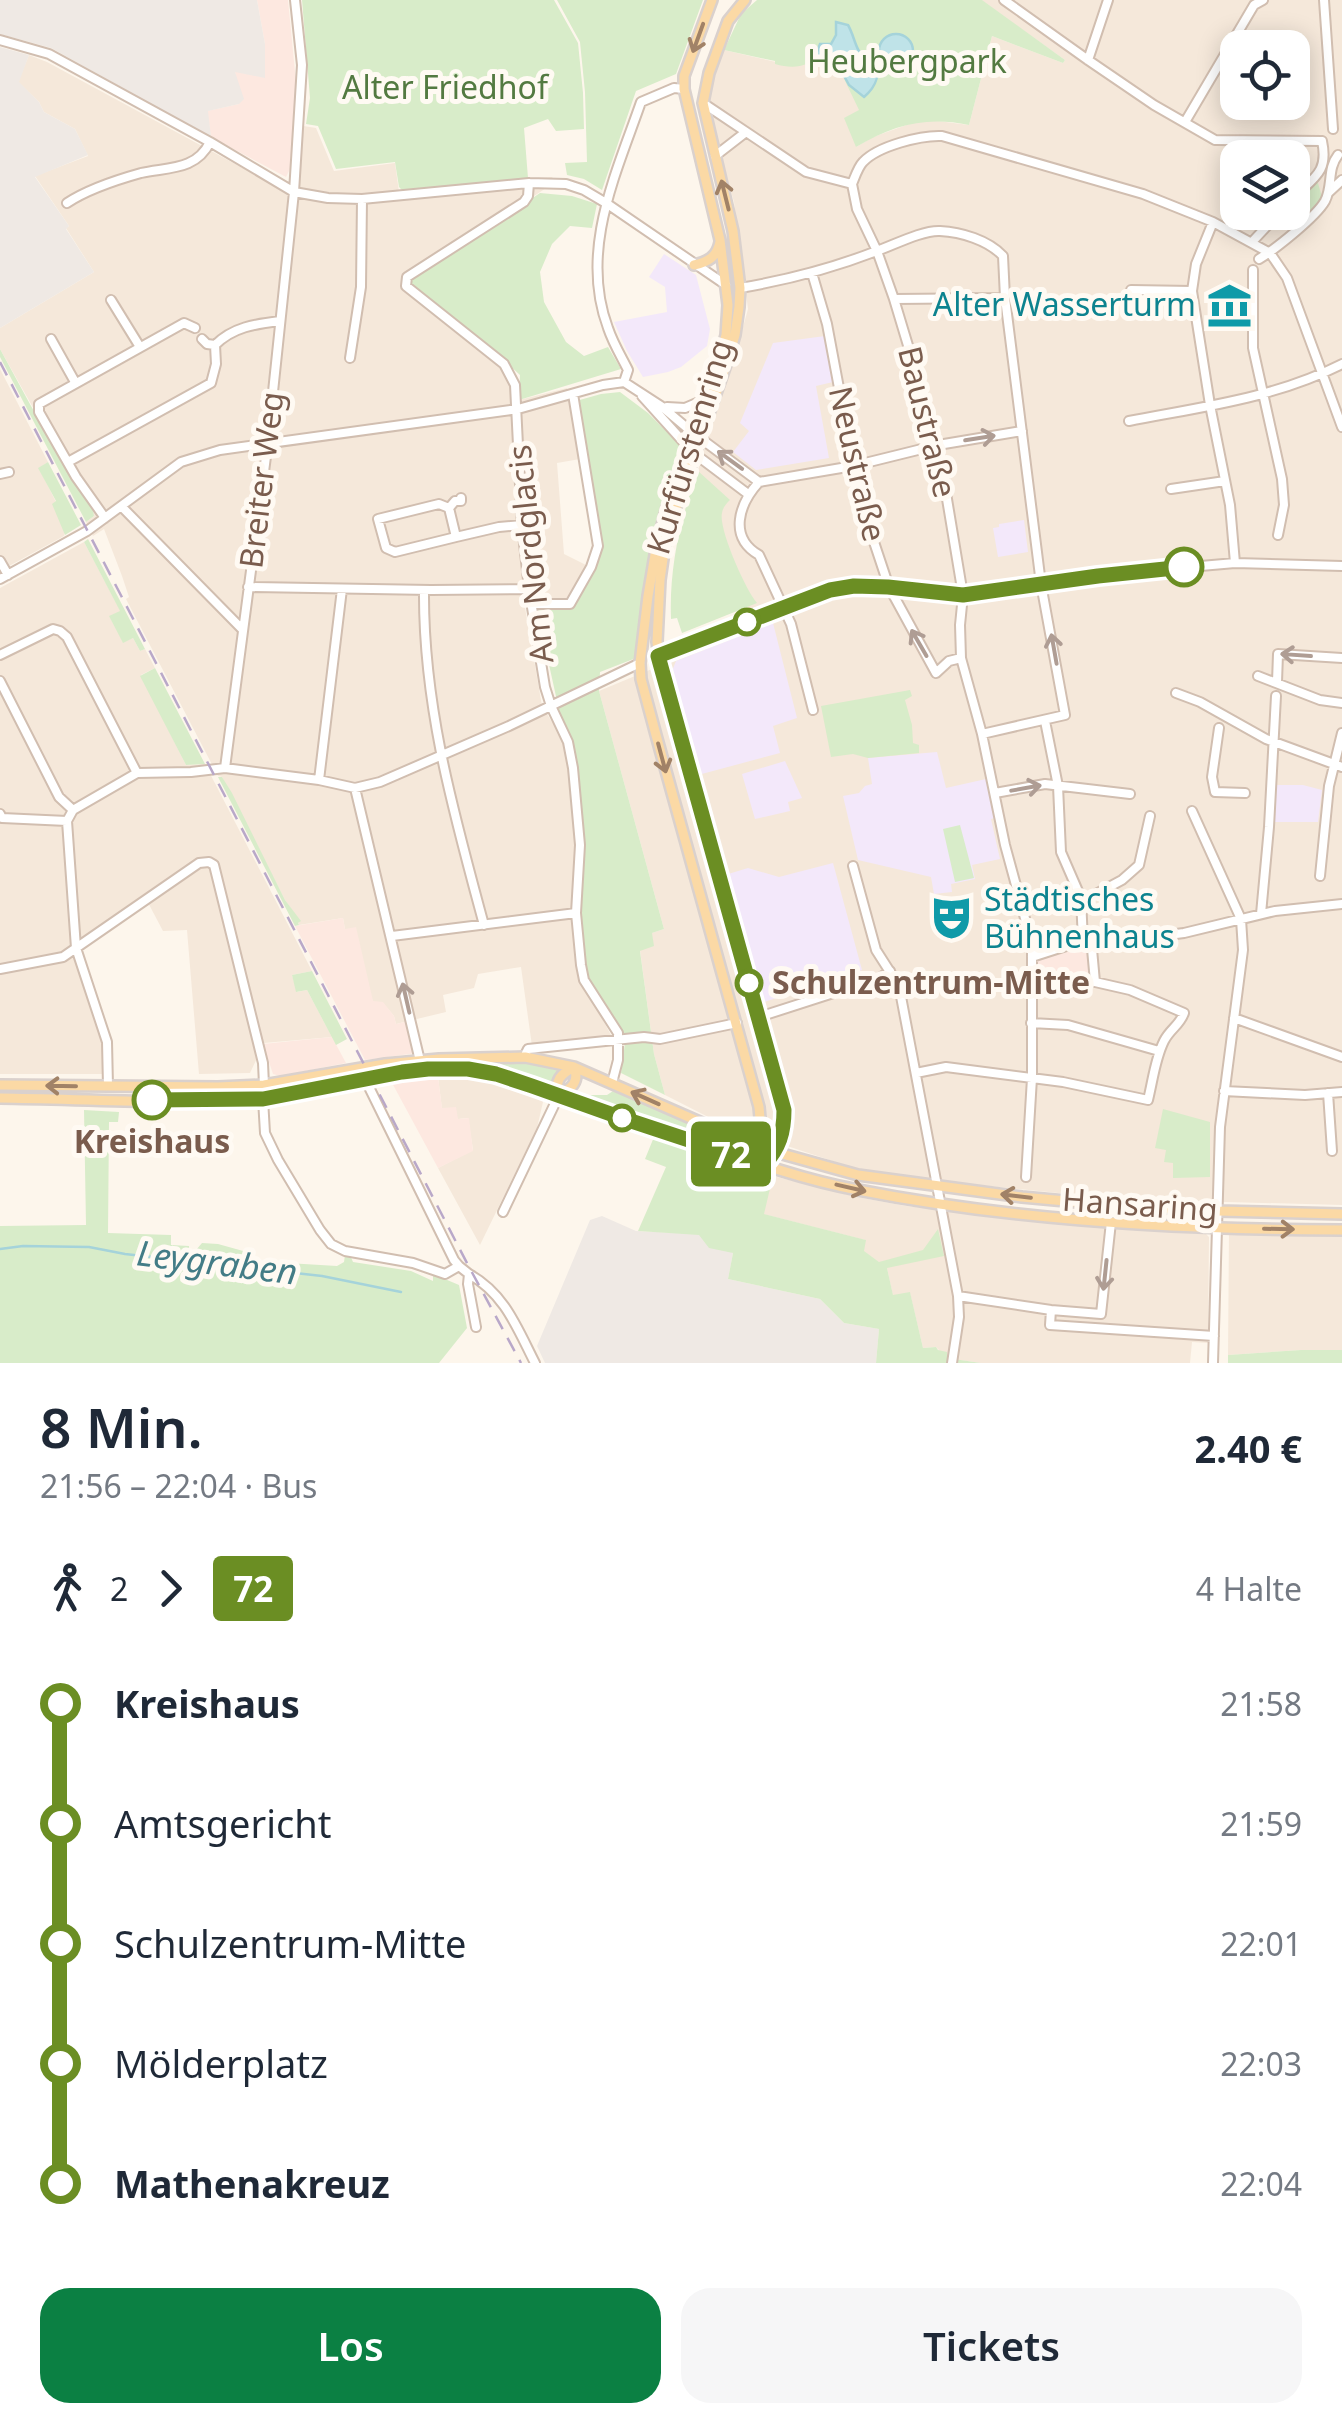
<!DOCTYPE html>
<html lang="de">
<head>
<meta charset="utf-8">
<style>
	body { margin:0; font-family:"Noto Sans",sans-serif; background:#f6f6f7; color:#1f2937; height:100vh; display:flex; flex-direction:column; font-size:38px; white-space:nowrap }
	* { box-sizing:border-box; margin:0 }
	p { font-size:32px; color:#747a83 }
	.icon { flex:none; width:55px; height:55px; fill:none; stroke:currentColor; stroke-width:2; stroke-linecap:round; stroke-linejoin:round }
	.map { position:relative; height:1363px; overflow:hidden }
	.panel { display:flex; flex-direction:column; background:#fff; flex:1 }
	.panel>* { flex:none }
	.badge { padding:0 20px; border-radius:8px; font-size:35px; line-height:65px }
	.tools { position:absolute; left:1220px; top:30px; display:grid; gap:20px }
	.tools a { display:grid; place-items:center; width:90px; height:90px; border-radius:20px; background:#fff; box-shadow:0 5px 25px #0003; font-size:50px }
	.map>.badge { position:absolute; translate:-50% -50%; box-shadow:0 0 0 5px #fff }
	.legs { display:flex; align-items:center; gap:15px; height:110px; padding:0 40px; font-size:32px }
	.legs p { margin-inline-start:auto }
	.headline { display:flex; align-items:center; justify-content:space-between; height:170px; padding:0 40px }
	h1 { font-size:55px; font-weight:600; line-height:75px }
	.action { display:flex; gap:20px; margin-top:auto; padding:20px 40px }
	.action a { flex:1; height:115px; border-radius:30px; background:#0b8043; color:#fff; font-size:40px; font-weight:600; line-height:115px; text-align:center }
	.action a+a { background:#f6f6f7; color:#1f2937 }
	ul { padding:0 40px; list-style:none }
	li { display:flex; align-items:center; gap:35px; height:120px; font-size:38px }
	li i { display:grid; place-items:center; width:15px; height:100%; margin:0 12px; background:currentColor }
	li i::after { content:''; width:25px; height:25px; margin:-12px; border:8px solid; border-radius:50%; background:#fff }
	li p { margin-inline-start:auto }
	li:first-child i { background:linear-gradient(#0000 50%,currentColor 0) }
	li:last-child i { background:linear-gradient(currentColor 50%,#0000 0) }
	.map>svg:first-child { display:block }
</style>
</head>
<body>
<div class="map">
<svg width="1342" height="1363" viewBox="0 0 1342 1363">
	<rect width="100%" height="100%" fill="#fdf6ec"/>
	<!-- residential -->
	<path fill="#f5e8da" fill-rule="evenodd" d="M981,0H1342V1205L1118,1199L949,1182L860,1170L726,1126L665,1095L654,1054L640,950L652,933L664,929L599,691L755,626L698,471L709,428L731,370L748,309L734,202L711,122L709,90L724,50L776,62H811L815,68L835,59L860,110L856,147L873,137L912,123L930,120L969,125L992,36L1063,63L1065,60ZM1238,48H1292V102H1238ZM1238,158H1292V212H1238Z
		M29,55L47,62L283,190L292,181L297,125L316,128L334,171L395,163L399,192L552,177L555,182L404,283L508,366L517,376L519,400L567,388L580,459L557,463L564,554L590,567L569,601L524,602L542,706L565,743L571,768L577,845L573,908L579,976L612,1037L532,1046L521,967L478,974L474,988L443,995L446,1012L396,1024L394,1016L383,1003L373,1002L345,929L343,918L299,925L298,923L300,921L285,900L222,777L218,776L126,599L129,597L122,576L104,529L93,536L86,522L94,516L0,349V328L94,272L66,228L69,226L35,176L88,156L75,129L44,112L39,102L18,82Z
		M0,369L48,462L39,468L56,502L65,532L64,536L0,571Z
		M84,542L121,612L110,617L123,642L133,638L140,651L145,649L155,668L141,675L186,765L205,764L312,971L292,975L297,992L307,990L332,1037L264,1043L250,1073L199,1074L187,930L163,931L144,895L71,945L103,1045L105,1074H0V588Z
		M453,1076L506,1085L540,1097L543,1102L537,1128L480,1245L438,1168L473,1150L468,1118L458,1119L442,1109L438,1077Z
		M773,1176L857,1197L906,1206L1107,1228L1206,1234L1209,1237L1208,1343L1192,1342L1190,1363H981L946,1358L936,1347L923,1348L910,1293L893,1296L887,1268L863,1251L865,1240L763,1214Z
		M1229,1231L1342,1232V1350H1301L1228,1355Z"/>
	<!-- commercial -->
	<path fill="#fde8e0" d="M257,0H288L296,82L290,169L286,177L211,137L207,111L239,104L235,72L265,44Z
		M343,918L345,929L356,927L373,1001L383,1002L394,1016L396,1024L409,1021L417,1053L365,1060L295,926Z
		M1091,938L1095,982L1032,976V957Z
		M332,1037L346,1063L280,1076L273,1074L263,1044Z
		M421,1077H438L442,1108L456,1107L458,1119L469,1118L473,1151L438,1168L391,1081Z"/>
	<!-- industrial -->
	<path fill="#efe9e4" d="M0,0H257L265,44V78L235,72L244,99L239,104L208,111L211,137L51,48L0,34Z
		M0,47L29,55L19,82L39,102L44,112L75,129L88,155L35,177L69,226L66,229L94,272L0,328Z
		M602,1216L636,1231L699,1234L733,1253L728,1279L820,1299L844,1323L879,1329L876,1363H545L537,1346L590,1220Z"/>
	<!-- education -->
	<path fill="#f3e8fa" d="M664,254L696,275L710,329L707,346L681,367L668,372L643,377L627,351L614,322L667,312L665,287L649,277Z
		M825,336L833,382L816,386L829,458L756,470L733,452L749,431L740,423L773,343Z
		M1024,520L1028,552L998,557L993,528L999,527V524Z
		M773,623L797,718L773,726L780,753L698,775L670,676L676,661Z
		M937,752L946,788L986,779L995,818L991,819L1000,859L972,865L975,879L951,884L952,892L934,894L931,877L858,860L843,796L859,793L865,786L872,784L868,758Z
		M785,761L802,798L788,802L790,811L755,819L742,774Z
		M1276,785H1303L1322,790L1318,822H1275Z
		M833,863L862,970L761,1003L725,875L748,868L779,877Z"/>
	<!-- green -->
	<path fill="#d8ecc9" d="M302,0H554L578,43L583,93L584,129L556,131L548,119L524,128L528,178L402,190L399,187L395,162L336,169L318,126L306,124L310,98Z
		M557,0H703L676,74L636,91L602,190L584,179L567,175L565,163L587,162L585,92L580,42Z
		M757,0H982L1065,60L1063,63L992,36L969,125C925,116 894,125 856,147L844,118L859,110L835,60L815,68L811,62C798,68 789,68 775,64V61L724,50L741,14Z
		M1317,180L1323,200L1296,227L1286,217L1285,213L1292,212L1293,204Z
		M540,193L572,196L597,204L592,228L570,226L552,244L540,272L544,302L566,342L584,356L608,347L621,369L519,400L520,375L495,352L408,283Z
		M0,349L31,406L93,511L94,516L86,522L0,357Z
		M620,392L648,413L683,448L652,545L636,658L600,672L599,691L664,929L652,933L654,946L640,951L654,1054L665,1095L621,1073L625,1043L623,1033L595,992L587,974L582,957L579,912L583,845L571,741L559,710L537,610L571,607L599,546L590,472L576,401L601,394Z
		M48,462L81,525L65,535L52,504L56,501L38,468Z
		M698,471L730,500C726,504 723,507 722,513C718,528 746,591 757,603L682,633L677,618L671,619C669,569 680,518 698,471Z
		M88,539L145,649L140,651L133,638L123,643L109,616L120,611L84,542Z
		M155,668L205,764L186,765L140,676Z
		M910,690L912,696L905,700L912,725L913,743L919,745V753L868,758L853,754L831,757L821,706Z
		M218,777H222L232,793L285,900L301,921L298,923L299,925L295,926Z
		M960,825L974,878L955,882L943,829Z
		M312,971L347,1039L336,1045L307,990L296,992L292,975Z
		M513,1061L541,1064L561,1069L556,1075L550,1088L461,1065V1062Z
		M616,1089L745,1146L742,1153L583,1100L587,1095H607Z
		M1163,1109L1210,1122V1177L1173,1178V1163L1164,1162L1166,1150L1155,1148Z
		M84,1110L119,1112L118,1122H109L108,1233L171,1235V1245L189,1246V1250H196L202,1243L218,1244L254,1254V1261L337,1266L344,1262L345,1255H350L353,1262L411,1271L433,1281V1274L459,1285L467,1328L439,1363H0V1226L86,1225Z
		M654,1137L773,1176L764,1214L866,1240L864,1251L879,1262L923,1250L938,1229L944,1256L887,1268L893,1295L910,1292L923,1348L936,1347L938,1350L947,1352V1358L981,1363H876L879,1329L844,1323L820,1299L728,1279L733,1253L709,1248L699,1235L638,1231L666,1167L645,1159Z
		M1301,1350H1342V1363H1228V1355Z"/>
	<!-- water -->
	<path fill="#bfe3e8" stroke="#a5d3da" stroke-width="2.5" d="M836,22L848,25C855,37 855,51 866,59L875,58C881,74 877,86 864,97L849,85L834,57L817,64V52L820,44H831L836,35Z
		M879 51a17 17 0 1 1 34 0a17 17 0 1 1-34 0Z"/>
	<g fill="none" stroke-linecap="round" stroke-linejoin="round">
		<!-- stream -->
		<path stroke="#a5d3da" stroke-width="2.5" d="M0,1249L23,1246L89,1247L125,1254L322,1276L401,1292"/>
		<defs>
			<path id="minor" d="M1004,0L1088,60L1154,105L1215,140L1322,141
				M1324,0L1333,129
				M0,40L49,54L210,142L294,192L328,198L362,199L529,183L566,184L584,190L606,203L726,285
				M1088,60L1108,0
				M703,103L806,172L852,184
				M1185,122L1254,5L1263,0
				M715,156L746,132
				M529,183L528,196L524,202L407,277L406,286L504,364L515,385L522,525L529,589L545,687L551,706L568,742L573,768L580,845L576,913L581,965L584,980L618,1033V1060L612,1083
				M852,184L857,209L877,251L894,299L938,445L963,595L960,625L961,658L982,734L1005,845L1032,944V1078L1026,1177
				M852,184C855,177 858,167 863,162C878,146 921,135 942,136L1143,194L1213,222L1270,253L1287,278L1342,427
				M1329,192L1342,180
				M1292,199C1313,178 1329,173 1322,141
				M67,203C88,189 116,180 141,173C167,167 196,171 210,142
				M1213,222L1196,264L1192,291L1210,405L1230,505L1235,563
				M1252,242L1280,212
				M1259,259C1274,250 1316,217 1325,201C1333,186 1327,169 1338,155
				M1253,270V348L1282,479L1284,505L1278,535
				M812,273L827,324L860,500L889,587L936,673L949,661L961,658
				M740,288C787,280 830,269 874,252C892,246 922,230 940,231C961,232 988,240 1003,256L1005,298L1041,584L1065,715L982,734
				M1131,290L1192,291
				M894,299L1005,298
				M111,300L140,347
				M51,339L75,382
				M202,339L207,344L215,345C233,327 255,324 280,321
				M350,358L361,287L362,199
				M624,382L628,370C621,356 613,343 608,328C579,251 616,174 641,102L674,88L684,89
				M642,396L688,447
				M667,407L685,408L706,399
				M1129,421C1201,407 1275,398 1342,364
				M700,438L759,482
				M695,454L748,494
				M68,462L211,383L216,364L215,345
				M0,474L9,472
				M759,482L853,466L938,445L1022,431
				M759,482C739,504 728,537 759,555L791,624L813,710
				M1171,489L1225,481
				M121,506L242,629
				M449,508L455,501H461V498
				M105,518L76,477L39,412V404L184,323L195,328
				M456,537L395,552L386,548L378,519L439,504L449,508L456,537L499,527L522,525
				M0,561L8,575
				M0,579L87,531L181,462L220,450L518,409L603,385L624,382L661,406L693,433
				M248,587L431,590L529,589
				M424,590C423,706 454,814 484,925
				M531,604H570L591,567L598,546L573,394
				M0,655L53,629L60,631L67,637L137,773
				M659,656L830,591L855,585L889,587L963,595L1098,575L1235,563L1342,566
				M1258,676L1320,700L1342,703
				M0,681L59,797L73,810L67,821L76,948L107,1042L108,1086
				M1277,682L1278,654L1342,658
				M1176,693L1200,702L1266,739L1342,767
				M1045,721L1058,786L1061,852L1081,898L1083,941
				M1219,728L1212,777L1215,792L1245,793
				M225,768L267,449L294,192L302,65L295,0
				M319,780L342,589
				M355,788L420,1061
				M995,793L1045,784L1130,794
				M73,810L137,773L191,772L225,768L319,780L355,788L380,782L509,726L640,663
				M1192,811L1241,919L1243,950L1220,1127L1213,1363
				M0,814L2,818L67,821
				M853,866L876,950L899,986L958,1296L959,1317L952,1363
				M1320,876L1329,786L1342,733
				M1081,902L1122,880L1139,865L1150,816
				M1261,914L1269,827L1276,696
				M392,936L576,913
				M1091,938L1095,982
				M1032,957L1091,938H1143L1184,933L1275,911L1342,904
				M0,969L63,957L199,863L209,862L214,865L263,1063L264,1085
				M759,1017L880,978L890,971
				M1234,1018L1342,1057
				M1031,1023L1068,1025L1159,1051
				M526,1053L528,1049L644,1037L660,1039L737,1023
				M916,1073L946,1067L1063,1082L1148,1100C1153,1080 1155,1059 1164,1041C1170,1029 1180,1025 1184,1013L1130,990L1095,982L1032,976
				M365,1079L454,1260L459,1266L469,1274L468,1284L476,1327
				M1224,1091L1305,1095L1342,1092
				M1328,1093L1332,1151
				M263,1099L265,1133L278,1160L320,1230L331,1244L345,1251L413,1263L445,1274L459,1266
				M503,1212L559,1095
				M469,1274C505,1294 517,1328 535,1363
				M958,1296L1051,1310L1101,1314
				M1051,1310L1050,1325L1214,1336
				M1101,1314L1111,1222"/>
			<path id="major" d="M712,0L684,76V89L720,240L728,305L726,335L716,371L667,507L657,543L648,596L640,663L641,679L656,735L759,1107L760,1118L751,1161
				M745,0L728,21L709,73L703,103L733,231L740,288L739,307L735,335L726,365L675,510L665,545L660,580L657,642L659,656L676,724L784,1110C784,1133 779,1148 763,1165
				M694,265C708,262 717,257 720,242
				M574,1067C580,1082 571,1089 559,1095C554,1080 561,1074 574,1067Z
				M0,1085L218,1087L264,1085L385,1064L439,1059L525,1057L574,1067L734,1137L775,1152L858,1175L1022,1197L1109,1205L1218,1211L1342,1214
				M0,1098C81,1099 164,1104 246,1100C320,1096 391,1064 465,1069C489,1071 510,1079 532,1085C583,1104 633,1120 683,1137C740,1157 798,1179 858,1190C1016,1221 1181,1230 1342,1230"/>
		</defs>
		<!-- minor casing -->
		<use href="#minor" stroke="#d1beb0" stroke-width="12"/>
		<!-- major casing -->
		<use href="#major" stroke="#dad1cd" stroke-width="14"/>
		<!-- minor -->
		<use href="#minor" stroke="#fff" stroke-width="8"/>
		<!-- major -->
		<use href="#major" stroke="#fbd9a5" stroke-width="9"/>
		<!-- rail -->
		<path stroke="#b9a8c9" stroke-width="2.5" stroke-dasharray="15 10" stroke-linecap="butt" d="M0,362L468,1265L521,1363"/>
	</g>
	<!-- one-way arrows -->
	<defs><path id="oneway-shaft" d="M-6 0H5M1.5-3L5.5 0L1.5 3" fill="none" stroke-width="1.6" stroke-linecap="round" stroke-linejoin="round" transform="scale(2.5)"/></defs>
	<g stroke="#a18267">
		<use href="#oneway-shaft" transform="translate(698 38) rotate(110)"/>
		<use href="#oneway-shaft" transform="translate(725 195) rotate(-104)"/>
		<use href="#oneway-shaft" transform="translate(662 758) rotate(75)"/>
		<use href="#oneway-shaft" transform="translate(61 1086) rotate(-179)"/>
		<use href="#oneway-shaft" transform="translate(645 1098) rotate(-156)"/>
		<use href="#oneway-shaft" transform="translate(851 1188) rotate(13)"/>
		<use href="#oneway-shaft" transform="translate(1016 1196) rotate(-173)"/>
		<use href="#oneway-shaft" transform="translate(1279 1229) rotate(1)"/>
	</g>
	<g stroke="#af9d94">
		<use href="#oneway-shaft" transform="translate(980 438) rotate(-9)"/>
		<use href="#oneway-shaft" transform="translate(730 460) rotate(-144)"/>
		<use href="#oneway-shaft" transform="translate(919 643) rotate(-120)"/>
		<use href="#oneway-shaft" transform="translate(1054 649) rotate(-100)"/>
		<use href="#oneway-shaft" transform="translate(1296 655) rotate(-176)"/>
		<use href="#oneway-shaft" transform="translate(1026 788) rotate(-10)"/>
		<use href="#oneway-shaft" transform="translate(406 998) rotate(-103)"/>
		<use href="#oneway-shaft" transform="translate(1105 1275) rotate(96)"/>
	</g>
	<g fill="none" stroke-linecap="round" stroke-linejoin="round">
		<defs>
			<path id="line-1" d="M152,1100L263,1099L402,1072L428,1069H468L496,1074L532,1086L622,1118L764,1165C779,1148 784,1133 784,1110L658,656L830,590L854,586L888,587L963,595L1098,576L1184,567"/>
		</defs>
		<!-- line-1 casing -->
		<use href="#line-1" stroke="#fff" stroke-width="22"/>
		<!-- line-1 -->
		<use href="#line-1" stroke="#6b8e23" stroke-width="15"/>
	</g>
	<!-- icons -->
	<defs>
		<symbol id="museum-bare" viewBox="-9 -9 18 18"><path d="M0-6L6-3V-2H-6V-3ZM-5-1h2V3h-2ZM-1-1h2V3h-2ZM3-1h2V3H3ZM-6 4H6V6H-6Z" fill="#0f9aa8" stroke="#fffaf3" stroke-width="2.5" paint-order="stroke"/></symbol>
		<symbol id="theatre-bare" viewBox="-9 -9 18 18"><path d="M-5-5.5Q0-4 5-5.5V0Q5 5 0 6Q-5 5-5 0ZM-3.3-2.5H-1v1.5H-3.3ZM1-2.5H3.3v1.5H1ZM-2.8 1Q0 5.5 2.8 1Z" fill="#0f9aa8" stroke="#fffaf3" stroke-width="2.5" paint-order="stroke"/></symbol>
	</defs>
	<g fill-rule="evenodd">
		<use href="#museum-bare" x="1198" y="274" width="63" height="63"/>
		<use href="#theatre-bare" x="920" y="886" width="63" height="63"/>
	</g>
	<!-- markers -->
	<g fill="#fff" stroke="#6b8e23" stroke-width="5">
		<circle cx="1184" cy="567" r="18"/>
		<circle cx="747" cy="622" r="12"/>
		<circle cx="749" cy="983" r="12"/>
		<circle cx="152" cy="1100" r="18"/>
		<circle cx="622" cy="1118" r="12"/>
	</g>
	<g text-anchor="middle" stroke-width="10" stroke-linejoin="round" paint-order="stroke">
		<!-- park labels -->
		<g font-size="32" fill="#537a41" stroke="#fffaf3">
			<text x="907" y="73">Heubergpark</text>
			<text x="445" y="99">Alter Friedhof</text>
		</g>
		<!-- culture labels -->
		<g font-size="32" fill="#0d838f" stroke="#fffaf3" text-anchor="end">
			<text x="1196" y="316">Alter Wasserturm</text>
			<text x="984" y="911" text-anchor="start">Städtisches<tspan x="984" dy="37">Bühnenhaus</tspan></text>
		</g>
		<!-- street labels -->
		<g font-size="32" fill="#7a5c4d" stroke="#fffaf3">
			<text transform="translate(927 422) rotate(76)" y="11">Baustraße</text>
			<text transform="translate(690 447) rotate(-73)" y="11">Kurfürstenring</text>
			<text transform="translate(857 464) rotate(77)" y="11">Neustraße</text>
			<text transform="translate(262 480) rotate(-83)" y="11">Breiter Weg</text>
			<text transform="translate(531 554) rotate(-96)" y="11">Am Nordglacis</text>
			<text transform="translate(1140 1205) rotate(4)" y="11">Hansaring</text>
		</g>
		<!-- stop labels -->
		<g font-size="32" font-weight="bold" fill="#7a5c4d" stroke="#fffaf3" text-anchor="start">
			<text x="772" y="994">Schulzentrum-Mitte</text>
			<text x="152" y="1153" text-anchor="middle">Kreishaus</text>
		</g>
		<!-- water labels -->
		<g font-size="35" font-style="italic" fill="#437c86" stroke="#fffaf3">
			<text transform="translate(217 1263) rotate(7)" y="12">Leygraben</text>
		</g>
	</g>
</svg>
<div class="tools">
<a><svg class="icon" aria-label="locate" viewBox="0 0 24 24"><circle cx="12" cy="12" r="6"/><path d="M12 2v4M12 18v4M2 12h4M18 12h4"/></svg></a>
<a><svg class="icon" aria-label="layers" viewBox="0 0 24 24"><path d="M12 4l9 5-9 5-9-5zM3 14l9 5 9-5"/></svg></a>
</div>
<b class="badge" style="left:731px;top:1154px;background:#6b8e23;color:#fff">72</b>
</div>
<section class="panel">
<div class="headline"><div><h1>8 Min.</h1><p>21:56 – 22:04 · Bus</p></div><b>2.40 €</b></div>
<div class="legs"><svg class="icon" aria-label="walk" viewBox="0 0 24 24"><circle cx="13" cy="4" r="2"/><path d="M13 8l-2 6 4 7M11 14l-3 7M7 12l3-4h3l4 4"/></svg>2<svg class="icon" aria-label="forward" viewBox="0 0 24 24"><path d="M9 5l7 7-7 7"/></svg><b class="badge" style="background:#6b8e23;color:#fff">72</b><p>4 Halte</p></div>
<ul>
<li><i style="color:#6b8e23"></i><b>Kreishaus</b><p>21:58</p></li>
<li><i style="color:#6b8e23"></i><span>Amtsgericht</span><p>21:59</p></li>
<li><i style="color:#6b8e23"></i><span>Schulzentrum-Mitte</span><p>22:01</p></li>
<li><i style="color:#6b8e23"></i><span>Mölderplatz</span><p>22:03</p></li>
<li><i style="color:#6b8e23"></i><b>Mathenakreuz</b><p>22:04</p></li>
</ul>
<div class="action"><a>Los</a><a>Tickets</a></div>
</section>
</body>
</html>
